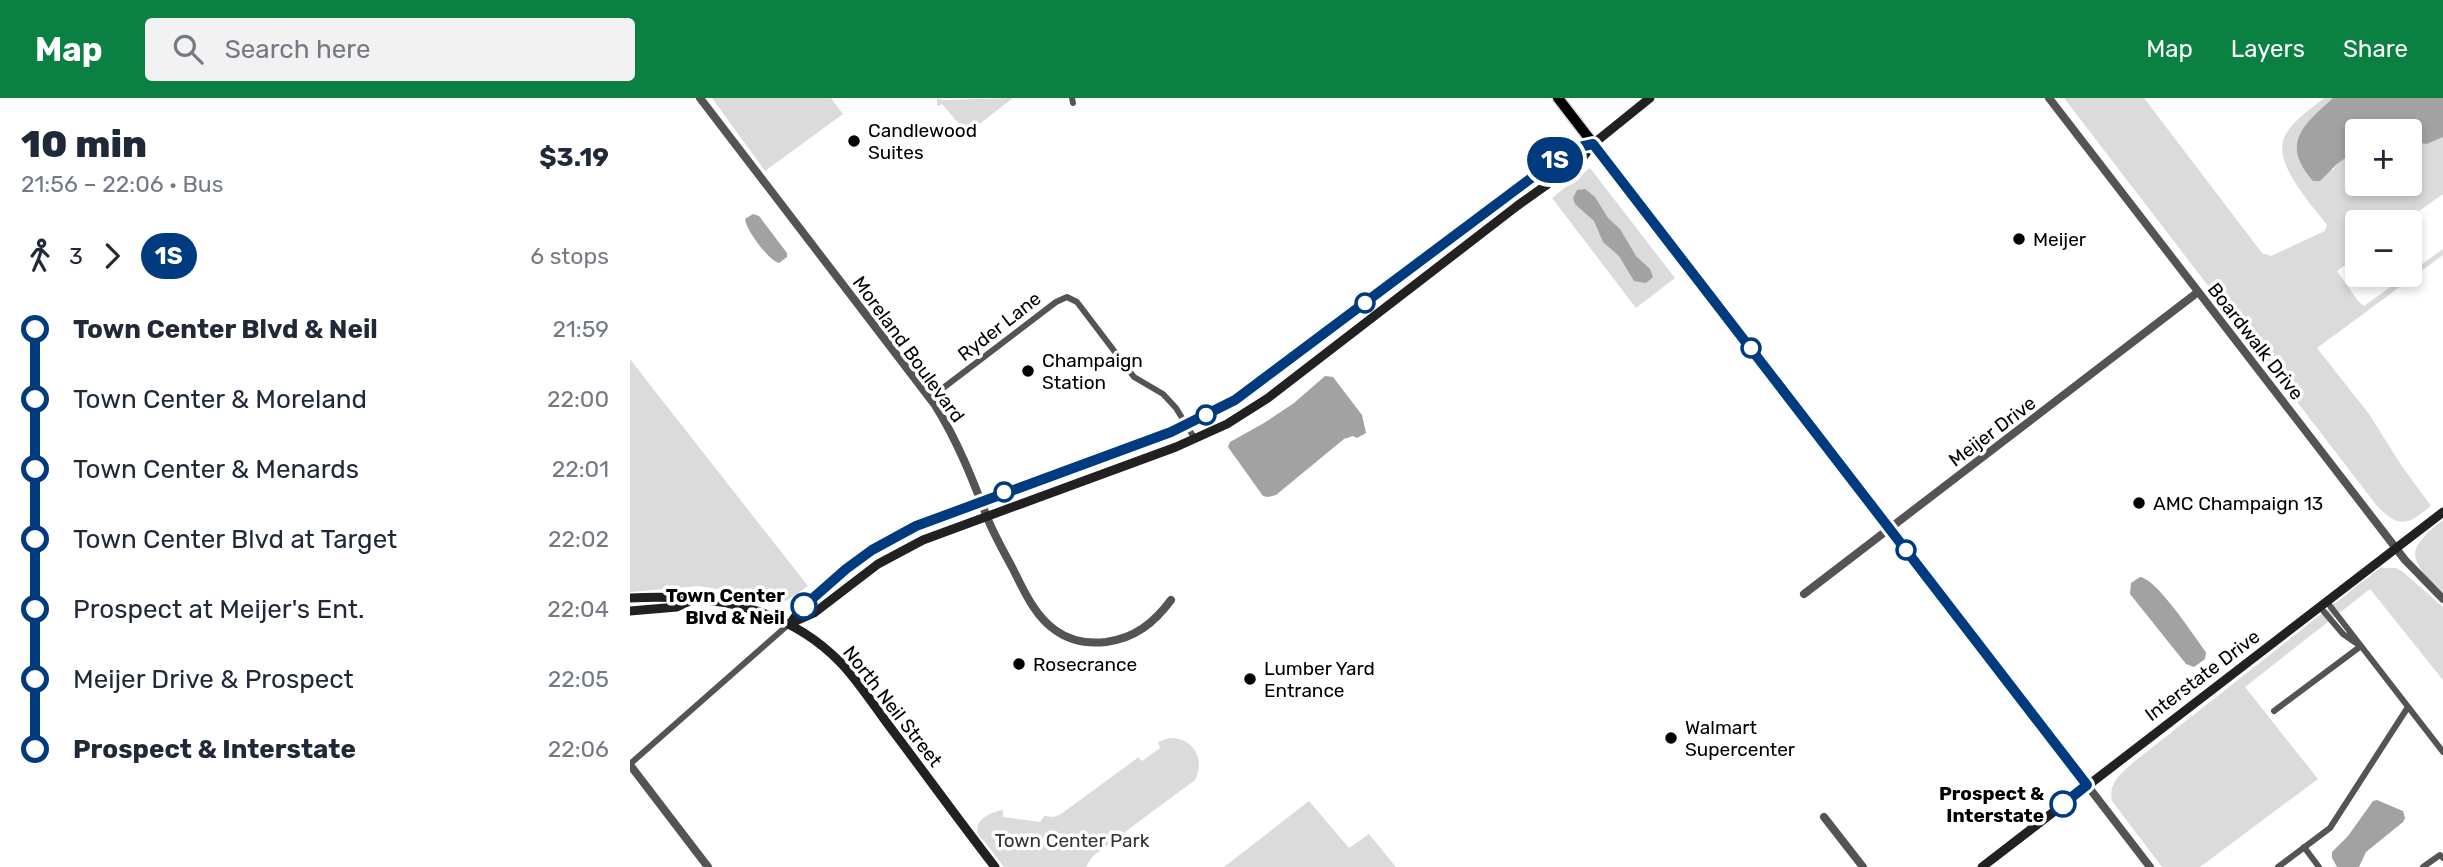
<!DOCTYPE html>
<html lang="en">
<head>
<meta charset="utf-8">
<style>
	body { margin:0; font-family:Rubik,sans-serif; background:#f2f2f3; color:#1f2937; height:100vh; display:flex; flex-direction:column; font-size:26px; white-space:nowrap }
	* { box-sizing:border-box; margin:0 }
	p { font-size:23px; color:#747a83 }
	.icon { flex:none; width:38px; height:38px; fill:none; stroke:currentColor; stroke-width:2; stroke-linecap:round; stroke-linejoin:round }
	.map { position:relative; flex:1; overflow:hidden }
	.details { display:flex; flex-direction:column; background:#fff; width:630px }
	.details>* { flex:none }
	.badge { padding:0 14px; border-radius:23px; font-size:24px; line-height:46px }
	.controls { position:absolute; left:1715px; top:21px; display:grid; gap:14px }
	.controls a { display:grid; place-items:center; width:77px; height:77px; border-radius:7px; background:#fff; box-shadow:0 4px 10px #0003; font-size:35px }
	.map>.badge { position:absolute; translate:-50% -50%; box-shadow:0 0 0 4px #fff }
	.legs { display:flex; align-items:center; gap:10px; height:77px; padding:0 21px; font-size:23px }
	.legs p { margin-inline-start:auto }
	.headline { display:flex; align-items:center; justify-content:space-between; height:119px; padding:0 21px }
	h1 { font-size:38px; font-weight:800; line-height:52px }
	ul { padding:0 21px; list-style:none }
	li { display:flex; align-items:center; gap:24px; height:70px; font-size:26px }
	li i { display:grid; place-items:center; width:10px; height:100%; margin:0 9px; background:currentColor }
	li i::after { content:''; width:18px; height:18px; margin:-9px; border:5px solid; border-radius:50%; background:#fff }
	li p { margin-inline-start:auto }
	li:first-child i { background:linear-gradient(#0000 50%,currentColor 0) }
	li:last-child i { background:linear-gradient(currentColor 50%,#0000 0) }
	header { display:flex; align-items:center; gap:42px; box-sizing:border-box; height:98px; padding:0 35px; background:#0b8043; color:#fff }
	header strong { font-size:33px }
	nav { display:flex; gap:38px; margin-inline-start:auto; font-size:24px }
	.search { width:490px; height:63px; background:#f2f2f3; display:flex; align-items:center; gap:18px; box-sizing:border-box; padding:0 24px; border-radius:7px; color:#747a83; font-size:26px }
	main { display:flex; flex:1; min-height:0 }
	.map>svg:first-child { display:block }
</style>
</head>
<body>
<header>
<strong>Map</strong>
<div class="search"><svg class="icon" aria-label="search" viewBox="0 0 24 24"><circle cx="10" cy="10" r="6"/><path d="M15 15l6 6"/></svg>Search here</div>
<nav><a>Map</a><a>Layers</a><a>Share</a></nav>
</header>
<main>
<section class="details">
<div class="headline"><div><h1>10 min</h1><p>21:56 – 22:06 · Bus</p></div><b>$3.19</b></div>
<div class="legs"><svg class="icon" aria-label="walk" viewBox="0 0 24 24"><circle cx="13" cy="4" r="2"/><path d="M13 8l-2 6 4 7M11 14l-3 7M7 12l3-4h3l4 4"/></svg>3<svg class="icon" aria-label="forward" viewBox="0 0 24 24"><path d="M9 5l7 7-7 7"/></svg><b class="badge" style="background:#003b80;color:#fff">1S</b><p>6 stops</p></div>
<ul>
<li><i style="color:#003b80"></i><b>Town Center Blvd &amp; Neil</b><p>21:59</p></li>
<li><i style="color:#003b80"></i><span>Town Center &amp; Moreland</span><p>22:00</p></li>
<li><i style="color:#003b80"></i><span>Town Center &amp; Menards</span><p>22:01</p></li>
<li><i style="color:#003b80"></i><span>Town Center Blvd at Target</span><p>22:02</p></li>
<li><i style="color:#003b80"></i><span>Prospect at Meijer's Ent.</span><p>22:04</p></li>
<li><i style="color:#003b80"></i><span>Meijer Drive &amp; Prospect</span><p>22:05</p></li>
<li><i style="color:#003b80"></i><b>Prospect &amp; Interstate</b><p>22:06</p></li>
</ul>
</section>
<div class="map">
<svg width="1813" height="769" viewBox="0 0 1813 769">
	<rect width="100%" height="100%" fill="#fff"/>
	<!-- green -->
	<path fill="#dbdbdb" d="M82,0H201L213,16L135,73Z
		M307,0L313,2L383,0L343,31L345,34L340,38L326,31L329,26L312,6L309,8L307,7Z
		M1434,0H1514L1632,155L1641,158L1695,133L1697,127C1682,107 1641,64 1655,38C1662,23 1681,11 1694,0H1703L1683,18L1702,73L1707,66L1727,52V86H1780V44L1797,46L1813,39V96L1774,124H1727V158L1707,173L1728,203L1734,208L1813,151V157L1687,250L1739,316L1771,367L1801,408C1777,427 1770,431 1747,408Z
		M960,70L1045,180L1006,210L922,100Z
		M0,261L24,292L178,488L156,503L69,488L0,494Z
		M1813,422V495C1779,462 1773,453 1813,422Z
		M1750,470H1766L1773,474L1813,509V582L1740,491L1615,589L1688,681L1570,769H1532L1482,703C1478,684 1492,675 1505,663Z
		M539,640C563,639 576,661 565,682L472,751L462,759L456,769H374L347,734L348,726C355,717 362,714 373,712V719L410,724L414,718L424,719L431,716L506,661L508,659L512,663L530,650L528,644Z
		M679,703L719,750L739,736L766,769H594Z"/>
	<!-- water -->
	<path fill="#a2a2a2" d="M1703,0H1813V39L1797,46L1780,44V33H1727V52L1707,66L1690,83H1683C1650,46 1673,27 1703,0Z
		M955,91L965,99L978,120L990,131L1006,158L1020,171L1023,179L1016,185L1004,183L989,158L973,144L964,123L945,106L943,100L947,92Z
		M123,116L129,118L157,155V159L149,165C138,162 116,132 115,121Z
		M695,278L703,279L732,317L736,335L727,340L723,338L714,341L646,397L638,399L633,398L598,349L600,344L634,325L664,305Z
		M1510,479C1527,481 1564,538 1576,554L1575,561L1564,569L1556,566L1500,496L1501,485Z
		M1747,702L1773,713L1775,720L1773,724L1736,754L1729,769H1707L1702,760V754L1718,738L1743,703Z"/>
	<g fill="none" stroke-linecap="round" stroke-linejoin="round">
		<defs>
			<path id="primary" d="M928,0L1457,687"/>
		</defs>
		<!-- primary casing -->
		<use href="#primary" stroke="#dbdbdb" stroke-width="13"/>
		<!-- minor -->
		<path stroke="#545454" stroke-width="6" d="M442,0L443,5
			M300,300L426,204L437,199L447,204L504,279L533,296L546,310L565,341
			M1697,504L1813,654
			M1690,509L1713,536L1726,545
			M1644,613L1731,548
			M0,666L159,526
			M1674,749L1689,769
			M1648,769L1700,730L1778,609
			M1793,769L1810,757L1813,760"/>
		<!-- tertiary -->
		<path stroke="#545454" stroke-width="8" d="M70,0L305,307C327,342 342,380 357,419C364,437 374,454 383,471C394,493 405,518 425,532C440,543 458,546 476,544C505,540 524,525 541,502
			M1419,0L1775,462L1813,501
			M1174,496L1568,194
			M0,667L78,769
			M1457,687L1520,769
			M1194,719L1233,769"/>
		<!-- secondary -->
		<path stroke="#212121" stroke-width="9" d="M0,500C77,496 154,506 211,565C230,585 246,611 263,633C297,678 330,724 365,769
			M0,513L47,509L62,502
			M162,523L172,509L216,471L263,439L311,418L541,334L605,302L940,51L963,46
			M159,526L184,515L248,466L293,442L546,349L597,326L638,300L887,108L950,63L963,46L1020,0
			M1352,769L1813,414"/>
		<!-- primary -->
		<use href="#primary" stroke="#000" stroke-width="10"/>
	</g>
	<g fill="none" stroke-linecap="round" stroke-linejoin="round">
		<defs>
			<path id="line-1" d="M174,508L216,471L242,452L286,428L541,334L605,302L940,51L963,46L1457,687L1433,706"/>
		</defs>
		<!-- line-1 casing -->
		<use href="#line-1" stroke="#fff" stroke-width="16"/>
		<!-- line-1 -->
		<use href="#line-1" stroke="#003b80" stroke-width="10"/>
	</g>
	<!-- markers -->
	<g fill="#000" stroke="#fff" stroke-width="2.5">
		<circle cx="224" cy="43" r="7"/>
		<circle cx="1389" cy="141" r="7"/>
		<circle cx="398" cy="273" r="7"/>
		<circle cx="1509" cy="405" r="7"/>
		<circle cx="389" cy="566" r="7"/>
		<circle cx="620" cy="581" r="7"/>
		<circle cx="1041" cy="640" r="7"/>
	</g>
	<g fill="#fff" stroke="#003b80" stroke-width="3.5">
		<circle cx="735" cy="205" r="9"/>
		<circle cx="1121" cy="250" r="9"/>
		<circle cx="576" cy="317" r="9"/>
		<circle cx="374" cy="394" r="9"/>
		<circle cx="1276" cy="452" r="9"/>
		<circle cx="174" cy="508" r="12"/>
		<circle cx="1433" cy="706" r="12"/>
	</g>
	<g text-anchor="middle" stroke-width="7" stroke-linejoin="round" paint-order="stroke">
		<!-- poi labels -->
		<g font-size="19" fill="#000" stroke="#fff" text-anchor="start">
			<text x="238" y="39">Candlewood<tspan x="238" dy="22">Suites</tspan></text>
			<text x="1403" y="148">Meijer</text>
			<text x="412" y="269">Champaign<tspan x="412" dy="22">Station</tspan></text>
			<text x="1523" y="412">AMC Champaign 13</text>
			<text x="403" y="573">Rosecrance</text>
			<text x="634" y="577">Lumber Yard<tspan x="634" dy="22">Entrance</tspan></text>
			<text x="1055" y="636">Walmart<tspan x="1055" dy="22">Supercenter</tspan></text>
		</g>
		<!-- street labels -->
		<g font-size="19" fill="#000" stroke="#fff">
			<text transform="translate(369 228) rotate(-38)" y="7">Ryder Lane</text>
			<text transform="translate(1626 243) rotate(52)" y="7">Boardwalk Drive</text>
			<text transform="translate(279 251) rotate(54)" y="7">Moreland Boulevard</text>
			<text transform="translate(1362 333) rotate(-37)" y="7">Meijer Drive</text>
			<text transform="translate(1572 577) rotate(-37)" y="7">Interstate Drive</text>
			<text transform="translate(263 608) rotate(52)" y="7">North Neil Street</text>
		</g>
		<!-- stop labels -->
		<g font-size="19" font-weight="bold" fill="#000" stroke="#fff" text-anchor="end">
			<text x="155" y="504">Town Center<tspan x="155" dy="22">Blvd &amp; Neil</tspan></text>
			<text x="1414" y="702">Prospect &amp;<tspan x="1414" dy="22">Interstate</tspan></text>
		</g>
		<!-- park labels -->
		<g font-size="19" fill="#323232" stroke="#fff">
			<text x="442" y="749">Town Center Park</text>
		</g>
	</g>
</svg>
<div class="controls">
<a>+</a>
<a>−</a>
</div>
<b class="badge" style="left:925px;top:62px;background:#003b80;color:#fff">1S</b>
</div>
</main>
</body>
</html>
